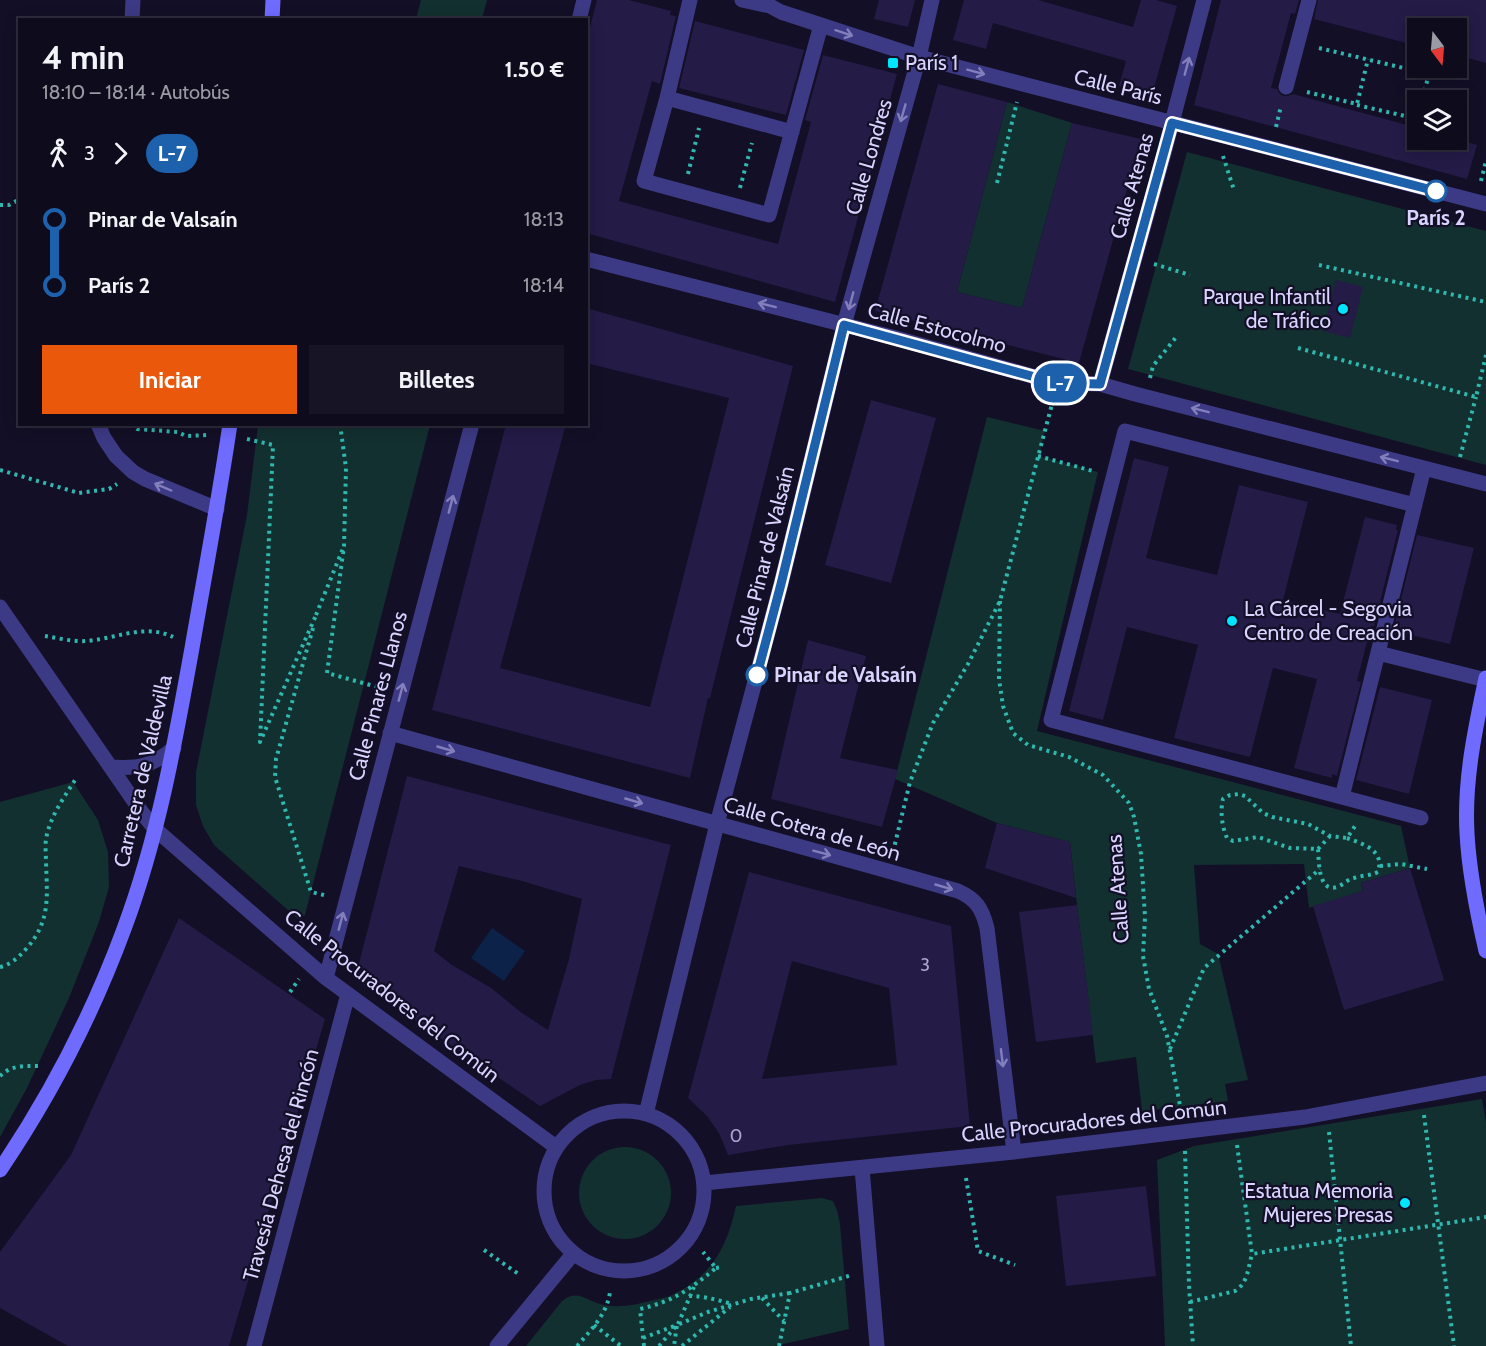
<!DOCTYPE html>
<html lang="es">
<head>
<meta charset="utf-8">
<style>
	body { margin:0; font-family:Cabin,sans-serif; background:#171425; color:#f1f3f6; height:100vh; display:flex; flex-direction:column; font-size:22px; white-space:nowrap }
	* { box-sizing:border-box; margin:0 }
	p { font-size:20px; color:#9b9ba3 }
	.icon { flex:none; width:33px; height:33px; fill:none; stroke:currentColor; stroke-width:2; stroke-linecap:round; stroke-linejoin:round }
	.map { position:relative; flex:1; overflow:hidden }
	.panel { position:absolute; left:18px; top:18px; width:570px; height:408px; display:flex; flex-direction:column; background:#0e0b1c; border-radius:0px; box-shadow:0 3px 15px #0003,0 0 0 2px #2e2b3b }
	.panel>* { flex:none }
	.badge { padding:0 12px; border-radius:20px; font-size:21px; line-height:39px }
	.needle { width:39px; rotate:164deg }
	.buttons { position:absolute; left:1407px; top:18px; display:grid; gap:12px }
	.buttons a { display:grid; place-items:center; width:60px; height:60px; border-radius:0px; background:#0e0b1c; box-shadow:0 3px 15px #0003,0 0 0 2px #2e2b3b; font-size:30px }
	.map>.badge { position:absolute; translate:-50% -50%; box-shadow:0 0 0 3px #fff }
	.legs { display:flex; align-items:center; gap:9px; height:66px; padding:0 24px; font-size:20px }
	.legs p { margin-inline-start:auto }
	.head { display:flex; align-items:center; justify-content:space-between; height:102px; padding:0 24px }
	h1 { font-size:33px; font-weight:700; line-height:45px }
	.action { display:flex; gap:12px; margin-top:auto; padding:12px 24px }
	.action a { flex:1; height:69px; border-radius:0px; background:#ea580c; color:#fff; font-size:24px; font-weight:700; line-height:69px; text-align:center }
	.action a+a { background:#171425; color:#f1f3f6 }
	ul { padding:0 24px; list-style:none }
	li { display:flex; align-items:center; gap:21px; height:66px; font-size:22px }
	li i { display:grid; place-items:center; width:9px; height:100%; margin:0 8px; background:currentColor }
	li i::after { content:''; width:15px; height:15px; margin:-8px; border:4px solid; border-radius:50%; background:#0e0b1c }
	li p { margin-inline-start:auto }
	li:first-child i { background:linear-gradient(#0000 50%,currentColor 0) }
	li:last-child i { background:linear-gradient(currentColor 50%,#0000 0) }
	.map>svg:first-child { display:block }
</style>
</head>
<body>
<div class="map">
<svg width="1486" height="1346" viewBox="0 0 1486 1346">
	<rect width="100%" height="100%" fill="#130f26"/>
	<!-- green -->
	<path fill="#12302f" d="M421,0H487L482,19H416Z
		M1007,102L1072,123L1022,308L957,292Z
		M1187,152L1486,231V465L1128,369Z
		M987,417L1045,431L1039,456L1098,472L1037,731L1401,826L1410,868L1361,883L1363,891L1309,908L1304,864L1194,865L1200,944L1218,954L1248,1080L1225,1084L1228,1101L1142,1111L1136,1057L1096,1063L1077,905L1070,842L997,823L895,779Z
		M258,425H430L305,915L298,919L214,845L203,826L196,805V772L247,515Z
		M73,782L98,820L108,852L109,887L99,922L69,998L27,1088L0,1137V802Z
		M1482,1099L1486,1123V1346H1165L1157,1160L1194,1146Z
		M579 1193a46 46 0 1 1 92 0a46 46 0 1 1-92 0Z
		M822,1198L833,1201L837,1210L840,1224L849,1329L775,1346H526L562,1301C578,1288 587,1302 604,1305C619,1308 635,1305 650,1301C657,1299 665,1298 672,1295C712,1276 727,1247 736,1206Z"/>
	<!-- water -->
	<path fill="#0c2248" d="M492,928L525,951L504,981L471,958Z"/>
	<!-- building -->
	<path fill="#241b47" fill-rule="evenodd" d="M597,0H629L671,11L670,15L676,16L660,84L652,81L619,201L778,244L811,122L805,120L823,55L897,74L835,302L586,233V43Z
		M879,0H915L908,27L874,19Z
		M964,0H1038L1133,27L1141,0H1156L1177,6L1152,95L1119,86L1126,61L993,23L986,49L953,40Z
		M1221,0H1299L1295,14L1291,13L1271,88L1277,89L1279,93L1283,96H1288L1293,94L1418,128V140L1456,139L1477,145L1467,179L1194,105Z
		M1318,0H1486V63L1456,55V28H1418V46L1314,19Z
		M695,21L804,50L786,115L679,88Z
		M938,84L1007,102L957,292L1022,308L1072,123L1141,139L1079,363L875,311Z
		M1336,280L1363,287L1350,338L1323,331Z
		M586,308L793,366L710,698H708L690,778L432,710L506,424H566L500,668L650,707L729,398L586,363Z
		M871,400L936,418L891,583L825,565Z
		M1134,458L1169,467L1146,558L1217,575L1239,485L1308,502L1283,600L1340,614L1365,517L1397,525L1396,530H1398L1374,626H1371L1357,681L1361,682L1337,776L1332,774V778L1294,768L1317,679L1273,668L1250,757L1174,738L1198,645L1127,627L1103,720L1069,711Z
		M1417,535L1474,548L1450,644L1393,631Z
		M808,640L866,656L840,758L898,770L882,827L771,799Z
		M1380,687L1432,700L1409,794L1356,780Z
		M407,776L671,845L611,1079L596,1080L580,1085L540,1106L355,979ZM459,866L522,881L582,899L569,959L548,1030L522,1013L491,988L452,965L434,951Z
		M997,823L1070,842L1076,898L985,868Z
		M1410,868L1444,980L1344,1010L1313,906L1363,891L1361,883Z
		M749,872L951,926L970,1126L788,1145L728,1155L719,1133L707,1116L688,1098ZM792,961L889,988L897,1065L762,1079Z
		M1077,905L1093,1035L1036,1042L1019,912Z
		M179,918L325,1019L229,1346H68L0,1308V1252L71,1155Z
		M1146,1186L1156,1276L1066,1286L1056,1196Z"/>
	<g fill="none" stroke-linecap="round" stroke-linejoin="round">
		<!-- path -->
		<path stroke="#2fb8b0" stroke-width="4" stroke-dasharray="3 4.5" stroke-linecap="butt" d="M1319,48L1429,74L1422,100
			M1307,92L1357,104L1368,59
			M1357,105L1418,119
			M1276,127L1281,106
			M1223,156L1234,190
			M688,174L699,128
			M1481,181L1486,161
			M997,183L1017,102
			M740,188L752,143
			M0,205H9L20,199
			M1154,264L1190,275
			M1319,265L1486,302
			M1298,348L1476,397L1486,355
			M1150,378L1153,366L1177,336
			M131,424L137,429L178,432L186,436L207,435
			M340,424L346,468L344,546L327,673L381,688
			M247,439L273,445L260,742L317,613
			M1038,456L1093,471
			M1460,457L1476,397
			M0,470L79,493L109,489L117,484
			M1000,601L999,679L1003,706L1013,733L1028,745L1069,757L1103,775L1129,803L1134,817L1141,854L1145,917L1143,956L1149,989L1167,1036L1181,1111
			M316,615L344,546
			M313,628L276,759L275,777L311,892L328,896
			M45,636C58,638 73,642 86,641C115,639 145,623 173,637
			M1347,838C1363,844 1385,850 1378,872C1370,876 1363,875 1354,878C1348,879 1343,885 1337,887C1318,893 1319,861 1318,849L1290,848L1258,837L1233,841L1227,838C1222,827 1220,811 1223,799L1230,795L1239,794L1245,796L1263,813L1272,817L1308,824L1330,836L1347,838L1357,823
			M1318,849L1330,836
			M893,852L910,782L933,723L968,664L1000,601L1052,404
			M1380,866L1401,864L1427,869
			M0,967C10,965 19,957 26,949C51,921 47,897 46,862C46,854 45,846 46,839C50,816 65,796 77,777
			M290,992L299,979
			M1170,1049L1204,968L1320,869
			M0,1076C11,1065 24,1066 38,1066
			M1424,1115L1454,1346
			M1329,1132L1351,1346
			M1237,1145L1252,1254L1486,1217
			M1185,1151L1189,1285L1193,1346
			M966,1178L978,1251L1015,1265
			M484,1250L520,1275
			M716,1268L722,1267
			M689,1296C704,1296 718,1300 732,1304
			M762,1298L784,1321
			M1190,1302L1235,1291C1248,1283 1248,1268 1252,1254
			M678,1324L694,1287
			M594,1325L621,1346
			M643,1338L677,1325L674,1346
			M577,1346C591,1330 607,1314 610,1292
			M644,1346L640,1309C674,1301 689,1290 716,1268L703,1252
			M659,1346L677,1325L708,1312L751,1299L790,1293
			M682,1346L730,1307
			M779,1346L790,1293L852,1275"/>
		<!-- street -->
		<path stroke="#3d3a85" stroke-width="15" d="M690,0L667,98L644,181L769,215L821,25
			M742,0L770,6L781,12L919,57L1486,204
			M132,20L133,0
			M579,20L584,0
			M1286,87L1309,0
			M667,98L792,132
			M586,259L896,338L1057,383L1100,384L1135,394L1486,484
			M1100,384L1163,157L1204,0
			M98,424L104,438L116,456L133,472L145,479L217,509
			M1415,505L1125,431L1051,720L1421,818
			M0,607L143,814L155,829L326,978L556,1147
			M1378,653L1486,680
			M390,733L888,871L958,891C976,899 982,908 987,928L1014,1152
			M111,767C139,769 152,766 174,748
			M1342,797L1424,468
			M326,978L472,424
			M544 1191a80 80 0 1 1 160 0a80 80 0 1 1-160 0Z
			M646,1114L717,824L781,584L844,325L919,57L932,0
			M862,1168L877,1346
			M704,1183L1014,1152L1305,1117L1486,1083
			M254,1346L348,994
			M497,1346L573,1254"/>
		<!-- secondary -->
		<path stroke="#6f6bff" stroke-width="15" d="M272,20L273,0
			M1486,678C1475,729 1464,781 1467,833C1469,873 1477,912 1486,951
			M0,1170C50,1096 93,1013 124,929C158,838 175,743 192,648C205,573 219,499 230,424"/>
	</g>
	<!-- one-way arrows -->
	<defs><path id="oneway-shaft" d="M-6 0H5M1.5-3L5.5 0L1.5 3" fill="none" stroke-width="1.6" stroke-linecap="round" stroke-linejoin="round" transform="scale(1.5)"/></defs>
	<g stroke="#837fbc">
		<use href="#oneway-shaft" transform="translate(844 33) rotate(18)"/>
		<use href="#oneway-shaft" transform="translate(1187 66) rotate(-75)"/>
		<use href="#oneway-shaft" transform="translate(976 72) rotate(15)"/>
		<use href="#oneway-shaft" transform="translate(903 113) rotate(106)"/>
		<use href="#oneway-shaft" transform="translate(851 301) rotate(105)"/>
		<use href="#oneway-shaft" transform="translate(767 305) rotate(-166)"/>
		<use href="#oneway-shaft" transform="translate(1200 410) rotate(-166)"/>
		<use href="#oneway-shaft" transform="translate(1389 459) rotate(-166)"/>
		<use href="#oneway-shaft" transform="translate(163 487) rotate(-157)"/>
		<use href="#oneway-shaft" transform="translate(451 504) rotate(-75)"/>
		<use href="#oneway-shaft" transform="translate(401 692) rotate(-75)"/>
		<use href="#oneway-shaft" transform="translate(446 749) rotate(16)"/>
		<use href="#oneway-shaft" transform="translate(634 801) rotate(16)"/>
		<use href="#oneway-shaft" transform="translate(822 853) rotate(15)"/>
		<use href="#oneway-shaft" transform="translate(944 887) rotate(16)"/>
		<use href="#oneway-shaft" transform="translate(341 921) rotate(-75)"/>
		<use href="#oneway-shaft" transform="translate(1002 1058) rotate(83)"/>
	</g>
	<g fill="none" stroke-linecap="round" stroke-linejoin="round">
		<defs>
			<path id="line-1" d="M757,675L781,584L844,325L1057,383L1100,384L1172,123L1436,191"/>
		</defs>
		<!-- line-1 casing -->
		<use href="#line-1" stroke="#fff" stroke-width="14"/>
		<!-- line-1 -->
		<use href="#line-1" stroke="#1d61ac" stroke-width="9"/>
	</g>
	<!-- markers -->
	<g fill="#00e5ff" stroke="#130f26" stroke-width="2">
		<rect x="887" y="57" width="12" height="12" rx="3"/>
		<circle cx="1343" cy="309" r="6"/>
		<circle cx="1232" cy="621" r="6"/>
		<circle cx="1405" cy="1203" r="6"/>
	</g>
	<g fill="#fff" stroke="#1d61ac" stroke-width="3">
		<circle cx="1436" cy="191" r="10"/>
		<circle cx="757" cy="675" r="10"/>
	</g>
	<g text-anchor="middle" stroke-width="4.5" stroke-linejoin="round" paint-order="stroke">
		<!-- number labels -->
		<g font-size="18" fill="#aca6d1">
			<text x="925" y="971">3</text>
			<text x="736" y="1142">0</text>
		</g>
		<!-- poi labels -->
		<g font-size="21" fill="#d9d4ff" stroke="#130f26" text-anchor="start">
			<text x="905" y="70">París 1</text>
			<text x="1331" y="304" text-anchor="end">Parque Infantil<tspan x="1331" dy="24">de Tráfico</tspan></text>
			<text x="1244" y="616">La Cárcel - Segovia<tspan x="1244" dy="24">Centro de Creación</tspan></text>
			<text x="1393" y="1198" text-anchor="end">Estatua Memoria<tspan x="1393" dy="24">Mujeres Presas</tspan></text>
		</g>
		<!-- street labels -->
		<g font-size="21" fill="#d9d4ff" stroke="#130f26">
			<text transform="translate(1118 87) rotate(14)" y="7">Calle París</text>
			<text transform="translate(869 157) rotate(-74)" y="7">Calle Londres</text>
			<text transform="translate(1132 186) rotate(-74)" y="7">Calle Atenas</text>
			<text transform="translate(937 328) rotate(15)" y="7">Calle Estocolmo</text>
			<text transform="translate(765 557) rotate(-76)" y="7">Calle Pinar de Valsaín</text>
			<text transform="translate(378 696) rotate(-75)" y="7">Calle Pinares Llanos</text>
			<text transform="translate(143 771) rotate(-77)" y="7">Carretera de Valdevilla</text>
			<text transform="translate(812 829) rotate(16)" y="7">Calle Cotera de León</text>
			<text transform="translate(1118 889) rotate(-94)" y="7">Calle Atenas</text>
			<text transform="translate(392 996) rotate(38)" y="7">Calle Procuradores del Común</text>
			<text transform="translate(1094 1121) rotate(-6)" y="7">Calle Procuradores del Común</text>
			<text transform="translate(281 1165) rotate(-75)" y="7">Travesía Dehesa del Rincón</text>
		</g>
		<!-- stop labels -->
		<g font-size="21" font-weight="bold" fill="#d9d4ff" stroke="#130f26">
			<text x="1436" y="225">París 2</text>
			<text x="774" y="682" text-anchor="start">Pinar de Valsaín</text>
		</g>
	</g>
</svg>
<div class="buttons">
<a><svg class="needle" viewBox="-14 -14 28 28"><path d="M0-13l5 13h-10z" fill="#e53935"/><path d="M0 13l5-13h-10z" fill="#9b9ba3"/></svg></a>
<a><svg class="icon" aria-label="layers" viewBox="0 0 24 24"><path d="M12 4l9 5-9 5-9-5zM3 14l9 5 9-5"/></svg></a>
</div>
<b class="badge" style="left:1060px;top:383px;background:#1d61ac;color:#fff">L-7</b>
<section class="panel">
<div class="head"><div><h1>4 min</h1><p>18:10 – 18:14 · Autobús</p></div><b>1.50 €</b></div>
<div class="legs"><svg class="icon" aria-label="walk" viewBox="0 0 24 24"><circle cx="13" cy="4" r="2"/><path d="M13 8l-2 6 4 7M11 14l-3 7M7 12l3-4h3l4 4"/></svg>3<svg class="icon" aria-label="forward" viewBox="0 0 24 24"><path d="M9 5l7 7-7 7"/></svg><b class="badge" style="background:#1d61ac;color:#fff">L-7</b></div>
<ul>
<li><i style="color:#1d61ac"></i><b>Pinar de Valsaín</b><p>18:13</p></li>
<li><i style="color:#1d61ac"></i><b>París 2</b><p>18:14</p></li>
</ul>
<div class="action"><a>Iniciar</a><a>Billetes</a></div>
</section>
</div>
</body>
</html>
